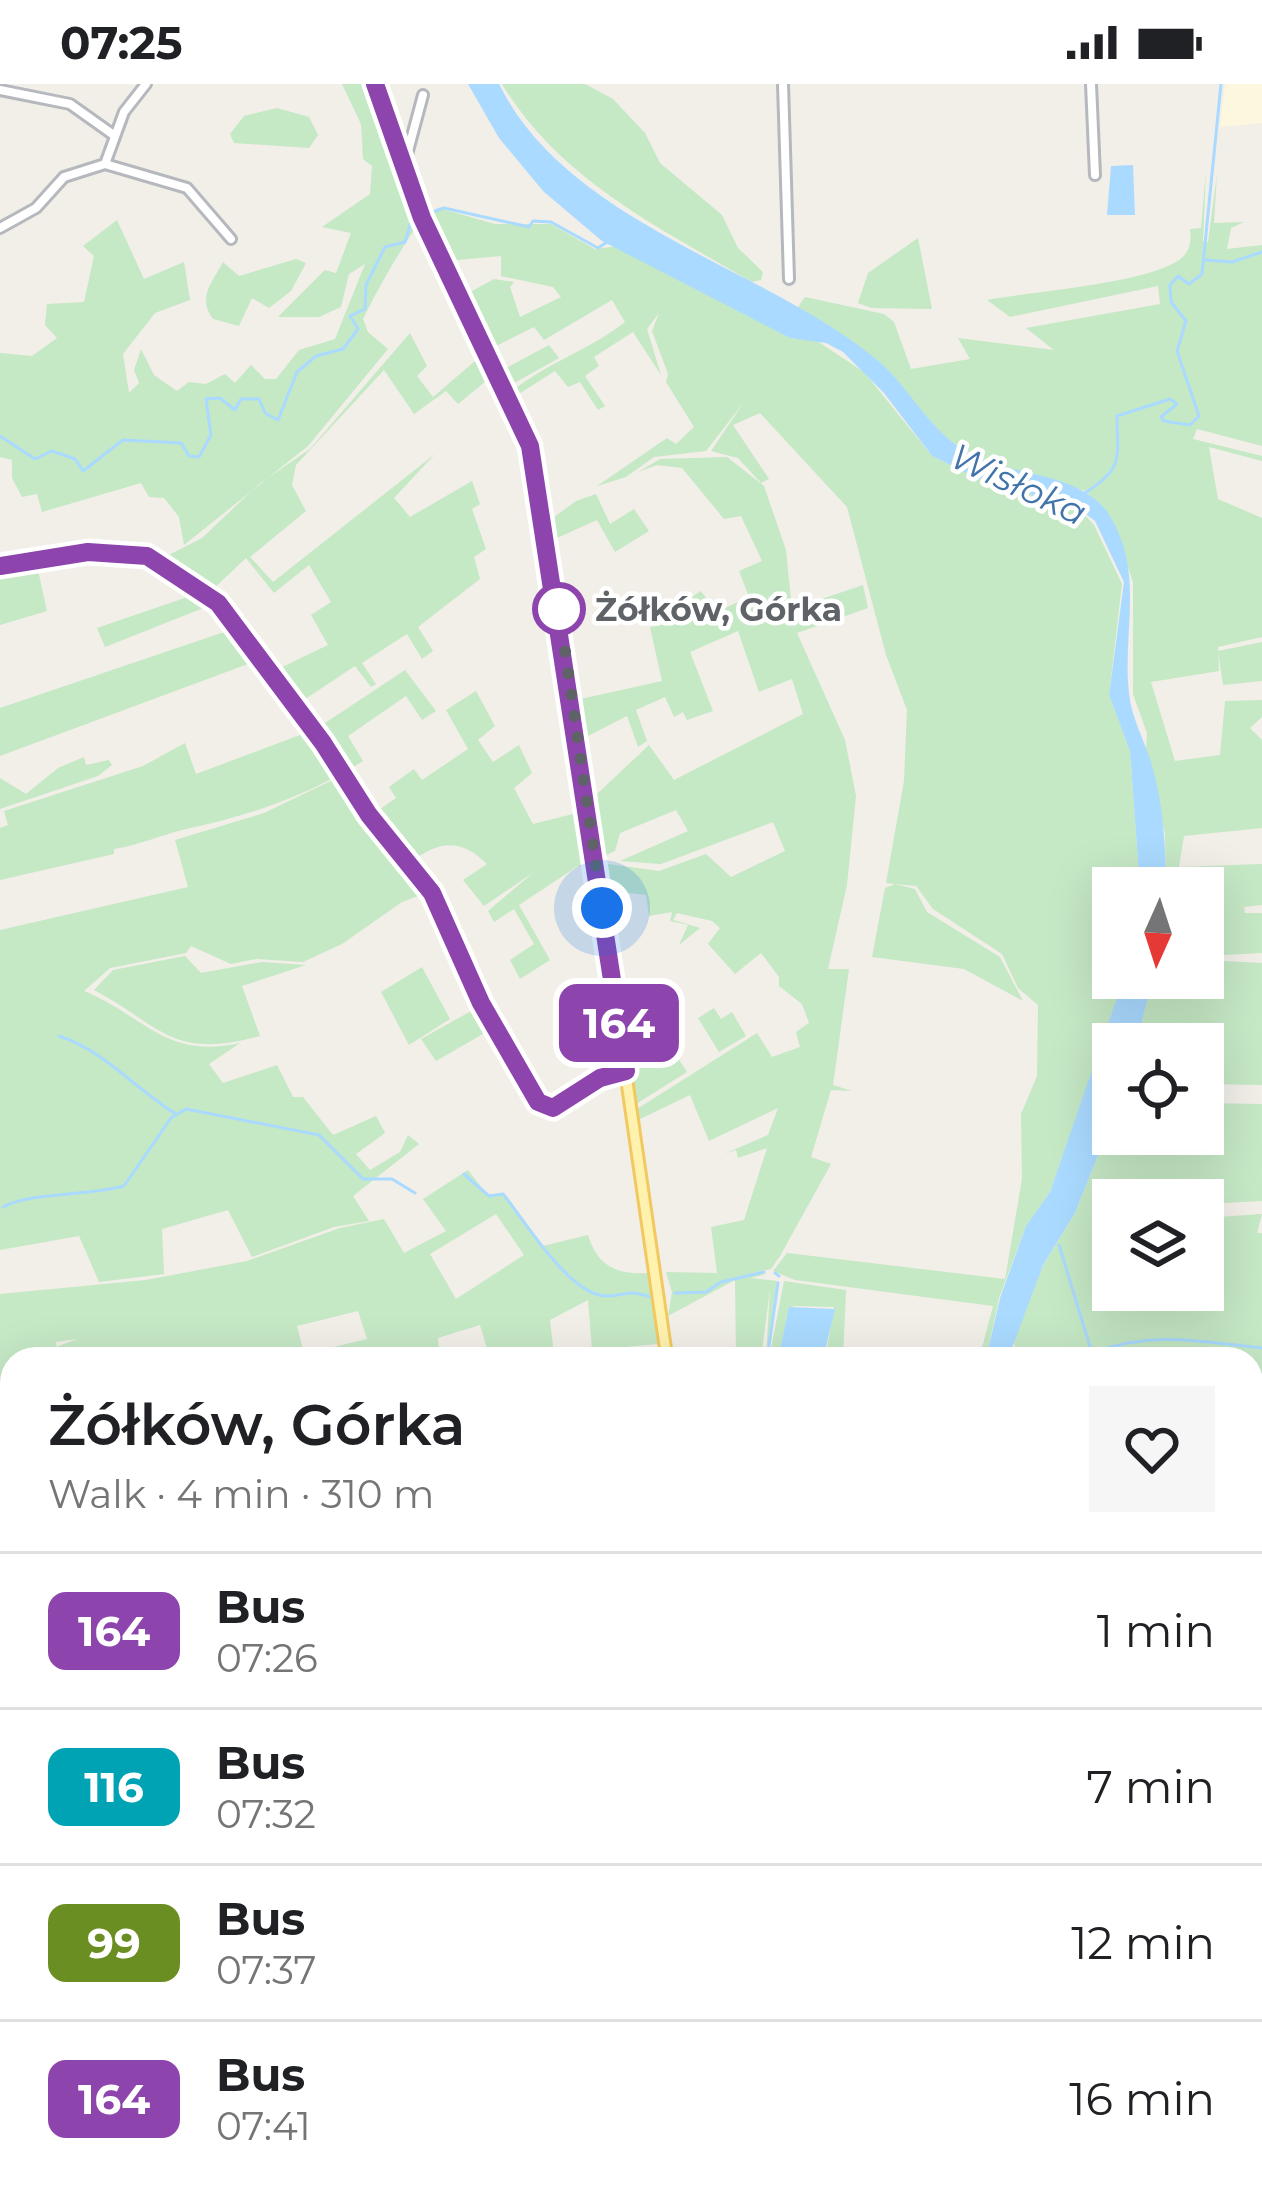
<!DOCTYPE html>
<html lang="en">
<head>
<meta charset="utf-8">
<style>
	body { margin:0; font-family:Montserrat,sans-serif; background:#f6f6f6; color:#202124; height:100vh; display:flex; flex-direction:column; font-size:45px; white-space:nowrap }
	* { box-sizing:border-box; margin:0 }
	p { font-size:39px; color:#757577 }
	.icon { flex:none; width:66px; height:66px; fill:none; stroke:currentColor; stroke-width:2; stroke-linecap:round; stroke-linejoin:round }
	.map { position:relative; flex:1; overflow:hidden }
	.details { position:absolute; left:0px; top:1263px; width:1263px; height:855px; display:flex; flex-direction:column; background:#fff; border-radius:36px 36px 0 0; box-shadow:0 12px 48px #0002 }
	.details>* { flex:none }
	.badge { padding:0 24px; border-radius:18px; font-size:42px; line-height:78px }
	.needle { width:78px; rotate:183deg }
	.fabs { position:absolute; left:1092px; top:783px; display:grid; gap:24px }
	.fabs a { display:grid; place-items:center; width:132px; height:132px; border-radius:0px; background:#fff; box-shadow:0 12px 48px #0002; font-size:60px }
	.you { position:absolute; width:60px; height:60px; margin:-30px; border:9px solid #fff; border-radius:50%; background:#1a73e8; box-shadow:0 0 0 18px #1a73e833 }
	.map>.badge { position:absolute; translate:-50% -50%; box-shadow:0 0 0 6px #fff }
	.round { display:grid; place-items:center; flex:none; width:126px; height:126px; border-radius:0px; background:#f6f6f6 }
	.overview { display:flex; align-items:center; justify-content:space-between; height:204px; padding:0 48px }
	h1 { font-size:57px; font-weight:600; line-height:90px }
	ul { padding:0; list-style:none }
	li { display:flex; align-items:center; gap:36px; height:156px; padding:0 48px; border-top:3px solid #e0e0e0 }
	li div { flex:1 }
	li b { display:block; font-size:45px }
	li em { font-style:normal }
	li .badge { min-width:132px; font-weight:700; text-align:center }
	.status { display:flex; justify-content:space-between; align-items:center; height:84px; padding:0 60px; background:#fff; direction:ltr }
	.status svg { height:33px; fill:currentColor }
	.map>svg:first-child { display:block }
</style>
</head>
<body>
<div class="status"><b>07:25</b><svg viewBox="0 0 49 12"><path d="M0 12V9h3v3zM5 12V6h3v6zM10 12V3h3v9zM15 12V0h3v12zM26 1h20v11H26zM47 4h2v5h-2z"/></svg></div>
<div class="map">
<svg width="1262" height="2116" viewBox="0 0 1262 2116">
	<rect width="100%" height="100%" fill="#f1efe8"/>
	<!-- commercial -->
	<path fill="#fef7e0" d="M1225,0H1262V39L1220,43Z"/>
	<!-- green -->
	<path fill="#c5e8c5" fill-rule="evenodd" d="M342,0H368L417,142C396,173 380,201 363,235L368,248L388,265L308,362L184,461L179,433L164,414L149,413L141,399L42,428L37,410L22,413L12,394V376L0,373V269L32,272L57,254L45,241L47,220L84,218L94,172L83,162L117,136L144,195L184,178L190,216L155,229L123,270L129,309L139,299L134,286L141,265L154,291L177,307L189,298L206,300L225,290L235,299L251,281L265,295H276L299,266L335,255L365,180L349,190L341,223L319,233H278L325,186L336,189L351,149L322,143L370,110L372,82L363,75L361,40Z
		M502,0H585L613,15L645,49L660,79L722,131L738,164L763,188L761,196L752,198C659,144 559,95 502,0Z
		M277,24L309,33L318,51L309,64L234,59L230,50L244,32Z
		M1206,86L1203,158H1208L1217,90L1214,139L1244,138L1231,144L1227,165L1262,161V362L1197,345L1193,355L1262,372V377L1209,363L1218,415L1262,434V553L1218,563L1219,587L1151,598L1175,677L1220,671L1225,617L1262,616V633L1250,644L1262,656V744L1184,752L1179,783L1262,780V821L1244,823L1245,829H1262V869L1203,872V804H1166L1165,750L1146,664L1147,649L1133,610V498L1110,433L1086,407L1008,387L949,358L877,276L798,223L805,213L884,230L894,238L911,285L970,275L958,254L1054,266L1026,244L1160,220L1158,202L1010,233L987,216C1035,207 1139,200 1176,178C1189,171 1192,159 1190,145L1201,144Z
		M442,125L495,140H551L595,165L619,162L790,254L817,257L864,288L932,372L977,394L1079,425L1094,441L1122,500L1109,611L1130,667L1140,804H1113V894H1124L1122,903L1050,1108L1026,1142L999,1214L986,1275H979L993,1222L795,1196L773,1187L787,1169L1005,1195L1022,1095L1021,1030L1037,992L1038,921L1018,904L1002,870L933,825L916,802L886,799L904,697L907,626L886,571L847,423L760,329L733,341L769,395L761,399L738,374L711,367L744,318L706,367L654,373L626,393L597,402L667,354L676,360L694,343L666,298L668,290L652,247L659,229L647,245L661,291L633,248L594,273L599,282L585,292L605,322L598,326L580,298L568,303L555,287L514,313L511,308C548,278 588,267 625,238L612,216L544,256L534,243L496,262L506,284L549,261L559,274L509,302L463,212L494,195L514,198L510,203L520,233L561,213L553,203L501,192V172L446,177L427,131Z
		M918,154L932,225L871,224L858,219L868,189Z
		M296,175L306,179L291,207L269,224L252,214L239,242L213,235C197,213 212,199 223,178L239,192Z
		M410,249L427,282L417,292L433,313L482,271L492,292L458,320L446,307L414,330L384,286L296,381L292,401L306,427L250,473L273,498L435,370L394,414L410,433L472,397L480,420L472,425L486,465L474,473L480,495L418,543L433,567L422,575L407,550L362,579L376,600L371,603L355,582L296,621L274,587L328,561L311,531L331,518L309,481L274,509L246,474L210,508L161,475L202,454L259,400L310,365Z
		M727,373L764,402L786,466L792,525L863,501L868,524L797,549L845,656L856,712L847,801L828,885H849L833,1001L852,1007L831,1006L811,1073L831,1080L780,1172L771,1185L753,1189L766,1190L751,1194L777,1197L766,1275L770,1205L761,1275H736L735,1196L668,1232L672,1208L666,1188L717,1189L711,1143L744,1136L767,1064L738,1074L736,1066L724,1070L768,1051L778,1024L709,1057L690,1011L638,1036L637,1025L757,949L772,973L800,963L796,948L809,939L802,920L779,902V893L761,869L735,890L708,860L720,844L712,837L677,829L673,836L700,844L679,861L688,841L670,837L672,828L649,832L646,811L611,807L613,820L607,821L601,779L659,787L706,770L731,793L785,767L773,738L661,780L620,777L688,747L676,726L620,749L615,767L604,772L597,710L649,661L674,696L803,630L792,595L759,608L738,547L690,568L713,627L687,636L683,628L674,633L665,613L636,626L647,657L638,663L627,632L582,655L576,616L662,597L650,543L685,537H655L701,507L716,528L749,513L739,487L762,477L741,432L724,435L682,384L657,381L638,388L660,375Z
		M596,410L610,440L634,425L649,447L615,468L597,436L557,454L553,434L576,417Z
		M37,482L47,527L0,541V486Z
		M202,508L216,519L105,563L97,544Z
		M236,544L259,576L0,672V624Z
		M1262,558V597L1223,601L1218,567Z
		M405,586L436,627L422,636L406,612L348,652L363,677C309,711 249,732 186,745C164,750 139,761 114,765V770L0,796V744L8,741L4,727L143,682L185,659L196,690L308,648L289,622L313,647Z
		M476,607L495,642L478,656L493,678L519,661L532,689L514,704L533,740L573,730L581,723L590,786L578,782L519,821L550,876L520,895L510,876L534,860L514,825L494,838L488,827L534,788L484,822L463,796L487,780C460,754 439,757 411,778L373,730L396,714L389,703L414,685L422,696L468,665L446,626Z
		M84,673L86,681L109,676L112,681L98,692L0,725V694L26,710L58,684Z
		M343,691L429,808L402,818L342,860L303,878L256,875L231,880L191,862L186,869L110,884L84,907C144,931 165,976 240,959L209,980L223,999L277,981L293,1013H303L333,1051L376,1032L385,1049L356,1070L370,1086L400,1068L408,1051L419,1060L353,1112L369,1137L334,1143L252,1173L228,1126L162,1145L164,1190L99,1198L79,1152L0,1166V846L188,803L175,756L264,729Z
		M895,800L915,805L927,828L1000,873L1023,917L964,885L872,873L885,804Z
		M185,872L201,889L262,878L306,881L242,902L260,952C171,976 163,943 94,906L113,886Z
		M1203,876L1262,879V1001L1203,1000V960H1136L1153,894H1203Z
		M422,883L450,935L409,961L381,908Z
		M482,921L495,943L436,977L421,955Z
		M714,924L721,935L732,928L746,952L719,968L698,934Z
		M666,955L687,988L636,1020L629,978Z
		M1113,1018V1050H1203V1019L1262,1020V1117L1205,1120L1203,1104L1157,1107V1116H1113V1150L1106,1155L1100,1141L1103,1159L1113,1158V1206H1203V1153L1211,1152L1212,1145L1203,1144V1134L1262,1130L1257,1149H1262V1344L1251,1346V1275H1018L1013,1255L1043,1181L1075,1129L1111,1039Z
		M468,1086L489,1113L506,1111L543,1162L588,1151C598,1184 619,1191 650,1189L658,1260L592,1266L588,1216L550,1236L554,1271L547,1275H490L480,1241L438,1254L439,1268L418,1275H86L83,1264L61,1273L58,1262L78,1255L56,1258L59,1275H12V1937H0V1210L146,1196L247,1177L340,1144L384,1135L404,1169L446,1147L423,1115ZM496,1130L524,1171L456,1215L430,1170ZM358,1227L367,1255L304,1270L297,1242Z
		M784,1197L846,1206L843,1275H825L834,1223L794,1222L789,1224L778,1275H769Z
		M1251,1354H1262V1397L1254,1413L1262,1414V1468H1251Z
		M1251,1502H1262V1649L1251,1653Z
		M1261,1654L1262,1742L1251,1748V1657Z
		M1251,1783L1254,1796L1262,1797V1906L1251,1894Z
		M1262,2001L1253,2051V2116H1053L1056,2106H1251V2004Z
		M0,2085L12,2086V2106H117L116,2116H0Z
		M1019,2106L1016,2116H907L906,2111L843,2116L842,2108Z"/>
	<!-- water -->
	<path fill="#aadaff" d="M468,0H499C568,140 763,182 876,275C912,305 929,349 972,371C1013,392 1084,389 1110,432C1145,491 1122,547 1129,609C1131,632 1144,656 1151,678C1163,718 1166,762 1166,804H1140L1130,667L1109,611L1124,498L1095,437L1079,425L977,394L932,372L884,309L843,268L826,259L790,254L602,157L543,107L499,54Z
		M1133,81L1135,131H1107L1111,82Z
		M1124,894H1153L1136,960H1113L1111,1039L1075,1129L1043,1181L1008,1275H986L1000,1214L1026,1142L1050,1108Z
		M789,1223L835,1225L823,1275H778Z"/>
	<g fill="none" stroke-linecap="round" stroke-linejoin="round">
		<!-- stream -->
		<path stroke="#aadaff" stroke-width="3" d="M432,128L444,124L529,143L533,137L551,138L598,164L610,156
			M1206,176L1232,178L1262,168
			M0,352L35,375L52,367L75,375L83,387L123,356L181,359L189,372L199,373L211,351L206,315L220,314L235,326L241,315H259L265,329L278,336L297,288L316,272L343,265L358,245L350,232L365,225L366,201L385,163L405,158L412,135
			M1085,409C1125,383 1117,375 1117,332L1170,315L1177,320L1161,333L1164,337L1190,341L1199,332L1177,267L1186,237L1171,218L1170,201L1178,192L1189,200L1202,190L1221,0
			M59,952C105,967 135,1005 176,1030
			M464,1090L489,1112L503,1110C525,1137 564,1202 599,1211C622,1216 624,1202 652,1214
			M3,1123C30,1108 89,1112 124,1102L171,1034L186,1025L319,1051L363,1095H392L415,1109
			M1059,1161L1092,1269C1154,1246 1201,1258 1262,1264
			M775,1189L779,1192
			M675,1209L706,1208L721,1198L764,1188
			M767,1275L778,1199
			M0,1653L12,1648
			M1183,2116L1191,2106"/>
		<defs>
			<path id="minor" d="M783,0L789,195
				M1091,0L1095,91
				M0,6L70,20L115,52
				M105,80L187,104L231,155
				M404,82L423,11
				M0,144L36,124L64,93L105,80L124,28L146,0
				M0,482L88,468L147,472L218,519L323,659L369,731L432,809L464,885L538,1018L553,1024L600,994L626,987
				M0,1313L12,1317
				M0,1941H12"/>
			<path id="major" d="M375,0L422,134L521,338L550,465L667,1275
				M634,2116L635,2106"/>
		</defs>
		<!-- minor casing -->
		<use href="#minor" stroke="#b5b8bc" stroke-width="14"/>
		<!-- major casing -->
		<use href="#major" stroke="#f2c960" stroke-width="15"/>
		<!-- minor -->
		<use href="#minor" stroke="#fff" stroke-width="8"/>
		<!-- major -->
		<use href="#major" stroke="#fff2af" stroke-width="9"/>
	</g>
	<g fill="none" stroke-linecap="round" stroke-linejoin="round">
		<defs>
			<path id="line" d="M0,482L88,468L147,472L218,519L323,659L369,731L432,809L481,919L538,1018L553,1024L600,994L626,987L530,362L422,134L375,0"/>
		</defs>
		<!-- line casing -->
		<use href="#line" stroke="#fff" stroke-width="27"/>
		<!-- line -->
		<use href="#line" stroke="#8e44ad" stroke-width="18"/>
		<!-- walk -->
		<path stroke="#5f6368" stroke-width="12" stroke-dasharray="0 21.6" d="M559,525L602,824"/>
	</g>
	<!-- markers -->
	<circle fill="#fff" stroke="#8e44ad" stroke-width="6" cx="559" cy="525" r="24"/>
	<g text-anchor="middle" stroke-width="9" stroke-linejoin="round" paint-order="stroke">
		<!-- stop labels -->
		<g font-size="33" font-weight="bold" fill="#5f6368" stroke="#fff" text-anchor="start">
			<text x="595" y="537">Żółków, Górka</text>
		</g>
		<!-- water labels -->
		<g font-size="36" font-style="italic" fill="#4174aa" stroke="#fff">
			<text transform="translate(1019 400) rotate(25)" y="13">Wisłoka</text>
		</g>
	</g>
</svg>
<div class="fabs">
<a><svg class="needle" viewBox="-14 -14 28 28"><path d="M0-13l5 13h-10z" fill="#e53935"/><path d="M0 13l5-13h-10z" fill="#757577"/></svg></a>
<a><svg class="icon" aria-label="locate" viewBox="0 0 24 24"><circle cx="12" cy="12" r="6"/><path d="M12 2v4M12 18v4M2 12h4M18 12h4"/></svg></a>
<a><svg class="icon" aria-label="layers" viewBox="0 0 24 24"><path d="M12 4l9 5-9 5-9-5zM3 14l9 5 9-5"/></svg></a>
</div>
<div class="you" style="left:602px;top:824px"></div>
<b class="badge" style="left:619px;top:939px;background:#8e44ad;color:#fff">164</b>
<section class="details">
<div class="overview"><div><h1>Żółków, Górka</h1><p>Walk · 4 min · 310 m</p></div><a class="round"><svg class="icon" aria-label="heart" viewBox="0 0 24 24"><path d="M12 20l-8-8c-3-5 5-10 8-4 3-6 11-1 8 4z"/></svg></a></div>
<ul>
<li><span class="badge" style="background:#8e44ad;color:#fff">164</span><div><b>Bus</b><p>07:26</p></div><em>1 min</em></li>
<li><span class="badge" style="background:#00a3b4;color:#fff">116</span><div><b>Bus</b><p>07:32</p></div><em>7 min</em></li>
<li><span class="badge" style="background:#6b8e23;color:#fff">99</span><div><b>Bus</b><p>07:37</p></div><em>12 min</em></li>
<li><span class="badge" style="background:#8e44ad;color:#fff">164</span><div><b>Bus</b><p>07:41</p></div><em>16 min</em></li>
</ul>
</section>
</div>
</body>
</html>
